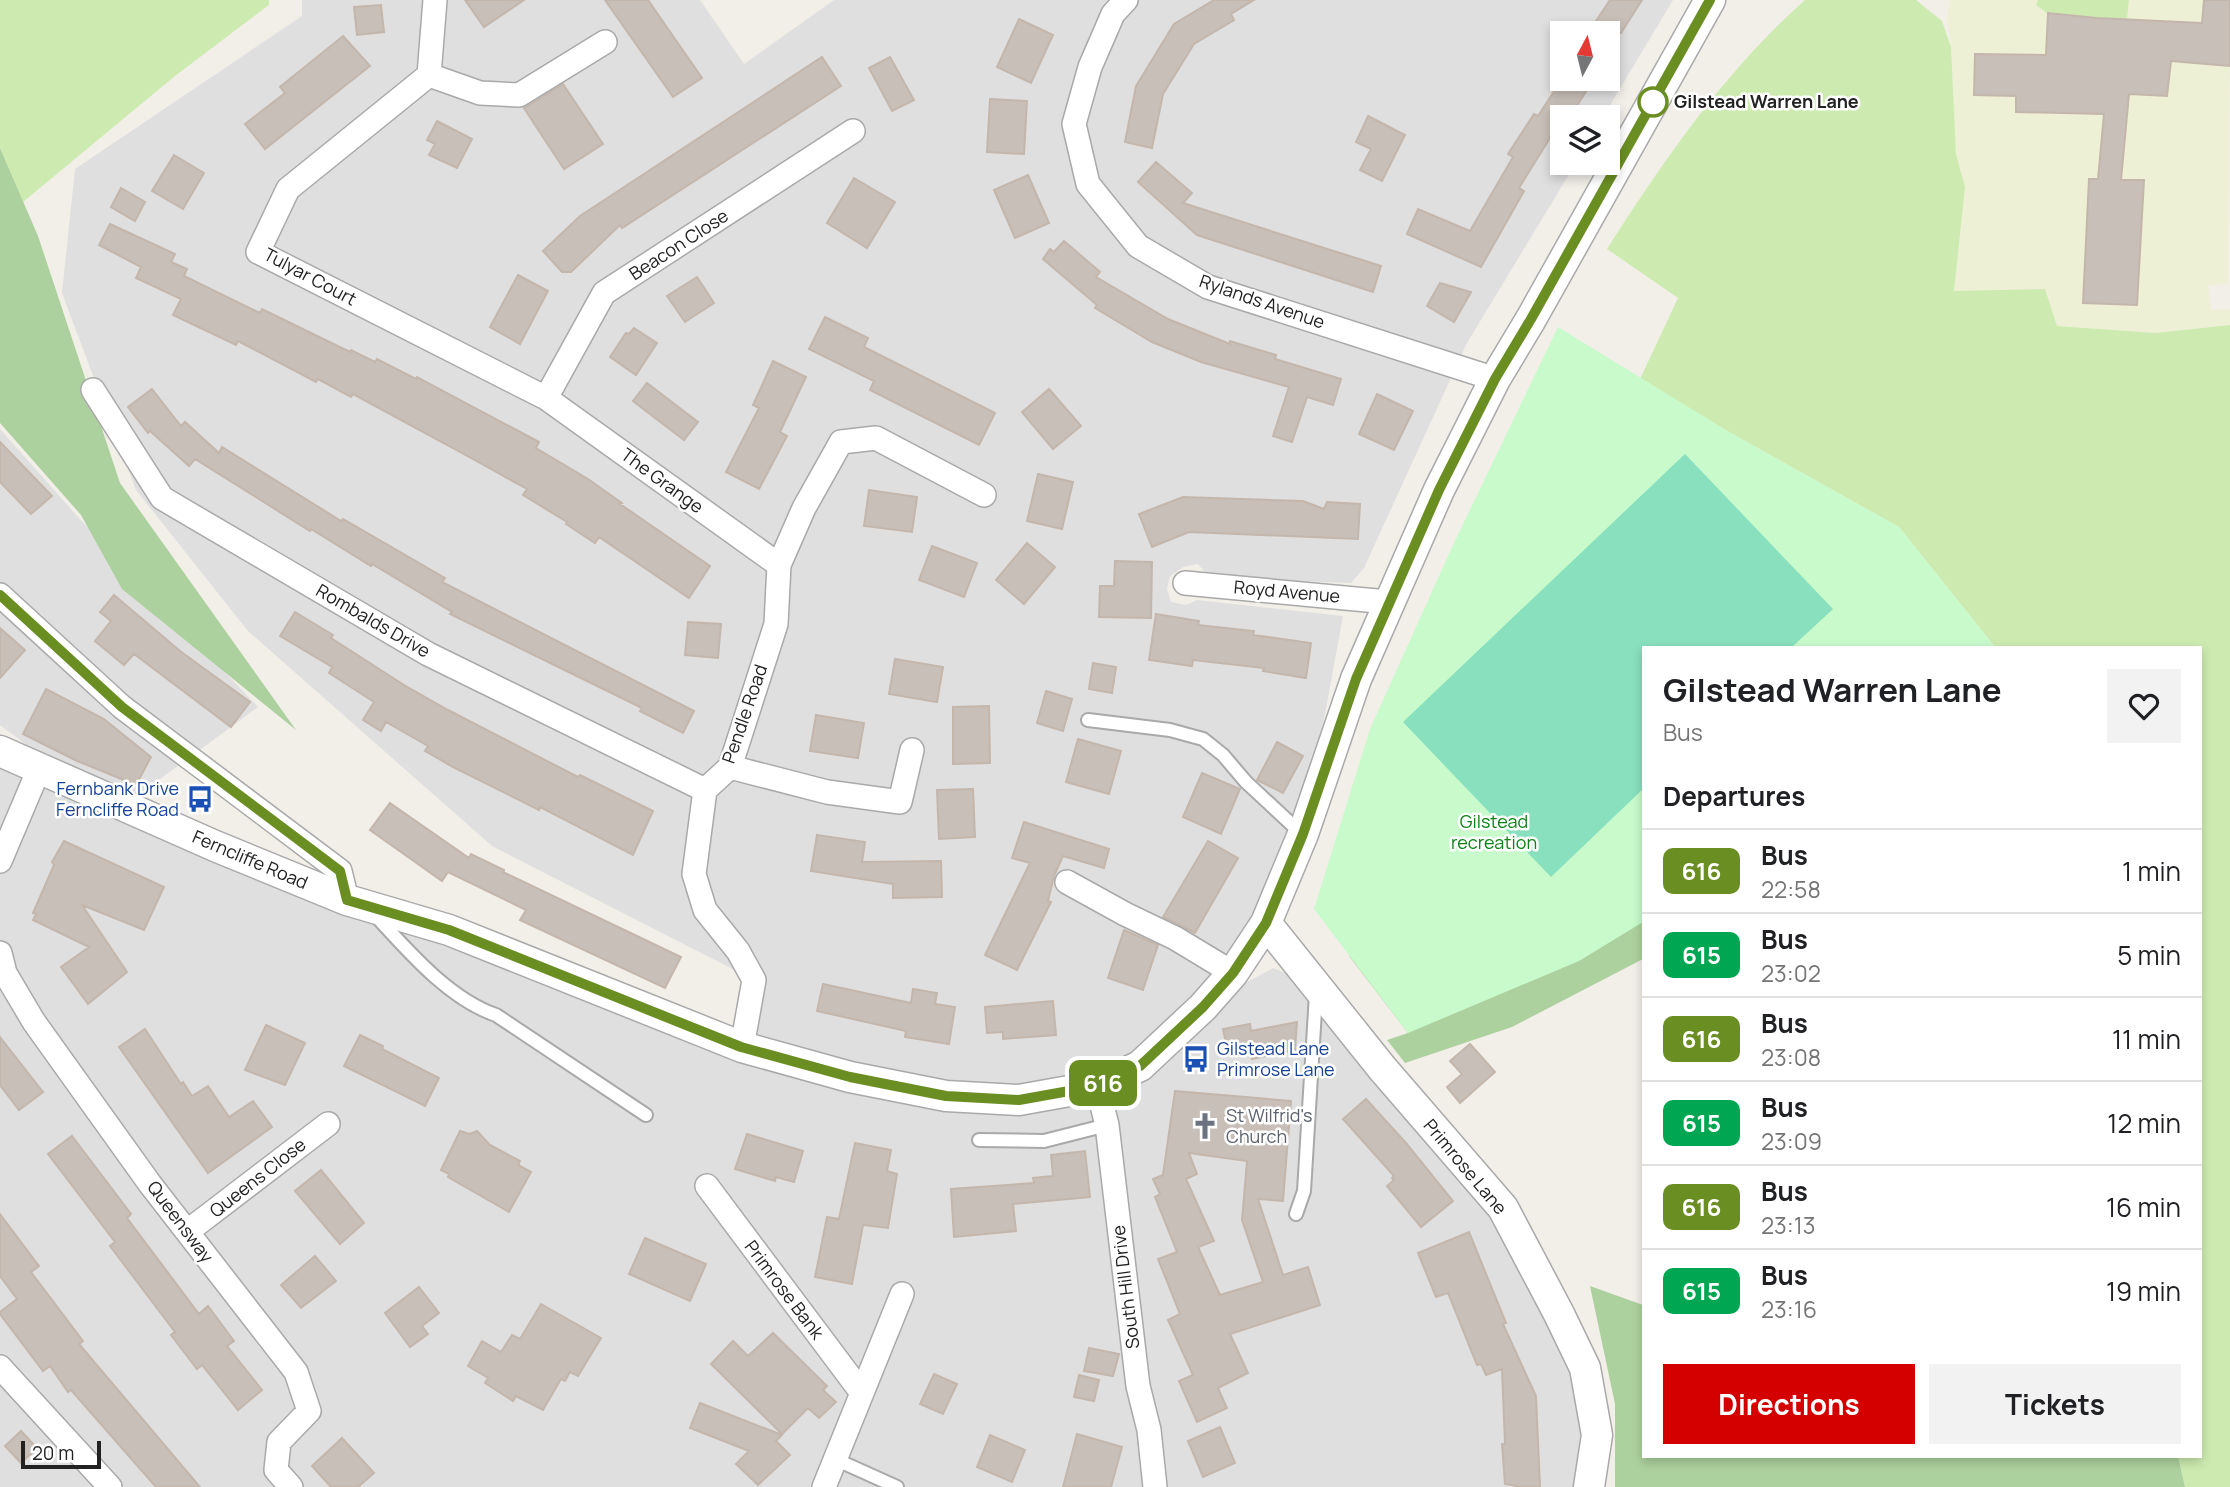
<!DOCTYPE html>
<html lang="en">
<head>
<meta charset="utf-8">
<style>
	body { margin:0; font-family:Manrope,sans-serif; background:#f2f2f2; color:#202124; height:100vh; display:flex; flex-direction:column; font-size:26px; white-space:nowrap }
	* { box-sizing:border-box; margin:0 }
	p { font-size:23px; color:#757577 }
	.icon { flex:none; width:38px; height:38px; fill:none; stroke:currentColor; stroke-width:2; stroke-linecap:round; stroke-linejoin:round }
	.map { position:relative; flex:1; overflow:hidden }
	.drawer { position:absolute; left:1642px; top:646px; width:560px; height:812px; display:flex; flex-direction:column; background:#fff; border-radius:0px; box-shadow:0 4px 10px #0003 }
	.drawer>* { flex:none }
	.badge { padding:0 14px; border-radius:10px; font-size:24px; line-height:46px }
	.needle { width:46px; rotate:7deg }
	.buttons { position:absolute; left:1550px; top:21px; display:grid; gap:14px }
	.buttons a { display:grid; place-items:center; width:70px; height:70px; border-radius:0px; background:#fff; box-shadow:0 4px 10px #0003; font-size:35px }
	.scale { position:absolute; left:21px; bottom:18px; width:80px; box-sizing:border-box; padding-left:7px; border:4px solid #222; border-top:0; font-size:19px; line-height:24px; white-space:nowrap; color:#222; -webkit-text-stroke:5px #fff; paint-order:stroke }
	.map>.badge { position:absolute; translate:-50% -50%; box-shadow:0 0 0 4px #fff }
	h2 { padding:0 21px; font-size:26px; line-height:63px }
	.round { display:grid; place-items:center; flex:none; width:74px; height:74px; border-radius:0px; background:#f2f2f2 }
	.headline { display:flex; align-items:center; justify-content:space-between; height:119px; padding:0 21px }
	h1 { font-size:33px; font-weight:700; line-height:52px }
	.action { display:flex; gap:14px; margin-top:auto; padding:14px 21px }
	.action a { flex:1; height:80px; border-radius:0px; background:#d40000; color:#fff; font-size:28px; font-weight:700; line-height:80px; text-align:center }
	.action a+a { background:#f2f2f2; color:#202124 }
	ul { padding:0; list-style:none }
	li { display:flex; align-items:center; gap:21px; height:84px; padding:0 21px; border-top:2px solid #e0e0e0 }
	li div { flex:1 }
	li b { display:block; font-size:26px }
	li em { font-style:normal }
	li .badge { min-width:77px; font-weight:700; text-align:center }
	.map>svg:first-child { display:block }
</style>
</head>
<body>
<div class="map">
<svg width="2230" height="1487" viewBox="0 0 2230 1487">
	<rect width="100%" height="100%" fill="#f2efe9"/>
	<!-- residential -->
	<path fill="#e0dfdf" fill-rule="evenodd" d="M302,0H700L744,64L834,0H1673L1603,117H1563V163H1576L1467,343L1364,568L1351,583L1210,578L1198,564L1183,567L1170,576L1167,589L1171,602L1186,605L1197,600L1343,616L1303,834L1205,1005L1273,968L1317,986L1503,1208L1585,1368L1589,1487H0V751L741,1047L754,980L492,846L248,631L136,490L62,293L75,169L302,16ZM1563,33H1608V79H1563Z
		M0,429L78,517L258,707L133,799L36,752L0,725Z"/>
	<!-- farmland -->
	<path fill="#eef0d5" d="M1950,0H2038L2036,5L2048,14L2126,19L2129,0H2230L2228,284L2208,285L2211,310L2230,309V325L2156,333L2057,326L2045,289L1954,292L1965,187L1956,154L1951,47L1947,18Z"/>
	<!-- grass -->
	<path fill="#cdebb0" d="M0,0H269V5L175,76L23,202L0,148Z
		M1805,0H1916L1942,21L1951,47L1956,154L1965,187L1954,291L2045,289L2057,326L2156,333L2230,325V1487H2185L2178,1456H2200V648L1995,647L1899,527L1729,432L1640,379L1678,298L1607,249C1664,160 1725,71 1805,0Z
		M2038,0H2129L2127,19L2048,14L2036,5Z"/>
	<!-- forest -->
	<path fill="#add19e" d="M0,148L38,236L120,483L296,730L122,589L81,515L0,423Z
		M1643,886V959L1512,1027L1405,1063L1387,1040L1408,1033L1349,956L1435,978Z
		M1590,1286L1643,1305V1456H2178L2185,1487H1615V1404Z"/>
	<!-- park -->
	<path fill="#c8facc" d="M1558,327L1729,432L1899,527L1995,647L1643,648V922L1579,961L1408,1033L1314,909L1370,729L1453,545Z"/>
	<!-- pitch -->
	<path fill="#88e0be" d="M1685,454L1833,609L1792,647L1643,648V789L1551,877L1403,722Z"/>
	<!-- building -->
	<path fill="#c7bfb8" stroke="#c4b6ab" stroke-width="2" fill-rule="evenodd" d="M465,0H524L484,27Z
		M605,0H648L702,78L673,97Z
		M1214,0H1254L1231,14L1234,20L1194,44L1163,94L1152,148L1125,142L1136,86L1174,24Z
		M1610,0H1642L1621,33H1588Z
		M2204,0H2230V66L2171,61L2167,96L2129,94L2121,180H2144L2137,305L2083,303L2089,179H2098L2104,114L2016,112V96L1974,95L1975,54L2046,55L2048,13L2097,18L2202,23Z
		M381,5L384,32L357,35L354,7Z
		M1019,19L1053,35L1031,83L997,67Z
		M343,36L370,66L265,149L245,124L285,93L280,87Z
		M822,57L841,86L622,228L620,225L571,272H562L543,251L580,216Z
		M890,57L914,100L892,111L869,68Z
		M1562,79H1594L1571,115L1567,113L1563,117L1519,188L1524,191L1481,267L1407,234L1418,209L1470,231L1513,157L1508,154L1534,114L1538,116Z
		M563,84L603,144L564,169L524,108Z
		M990,99L1027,101L1024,154L987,152Z
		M1368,116L1405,135L1382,181L1360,170L1371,149L1356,142Z
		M437,121L472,139L457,168L429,155L435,144L427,140Z
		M174,155L204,173L183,209L152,191Z
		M1156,162L1192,193L1183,203L1381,266L1373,292L1197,235L1138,182Z
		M1028,175L1049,223L1015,238L994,190Z
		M854,178L895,202L867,248L827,223Z
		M121,188L145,202L135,221L111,207Z
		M110,224L175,254L171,262L187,269L184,276L260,313L262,309L350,352L351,350L375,362L377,359L416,379L417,377L539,442L536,448L588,479L622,503L620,504L710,566L689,598L599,537L595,543L566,524L567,522L523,495L527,489L471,458L353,394L351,397L318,379L316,382L238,341L236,345L173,315L181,299L136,278L141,267L99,245Z
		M1064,241L1100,272L1096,277L1168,319L1230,344V341L1276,355L1275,359L1341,379L1333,405L1307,397L1292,442L1273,436L1289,387L1201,362L1152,342L1095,308L1097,305L1043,259L1050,249L1054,252Z
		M518,275L548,291L520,344L490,327Z
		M697,277L714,303L685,322L667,296Z
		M1440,283L1471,292L1454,322L1427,306Z
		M825,317L868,338L864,347L995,413L979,445L870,390L874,381L809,349Z
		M634,328L657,343L636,375L610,357L626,333L629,334Z
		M773,361L806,377L780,432L787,436L759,489L726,472L759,408L753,405Z
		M647,383L698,422L684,440L633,401Z
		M152,389L181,426L185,422L219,453L222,447L341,521L343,519L445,578L442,582L694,711L683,733L640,711L642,708L450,614L452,612L372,564L371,566L311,529L310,531L195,459L189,466L150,431L148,433L128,407Z
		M1049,389L1081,426L1053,449L1022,412Z
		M1377,394L1413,411L1394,450L1359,434Z
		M0,442L52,496L31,514L0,482Z
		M1038,474L1073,482L1062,529L1027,521Z
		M869,490L917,497L912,532L864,526Z
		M1183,497L1303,501L1324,509L1327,502L1360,504L1358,539L1189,532L1152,547L1139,514Z
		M1027,543L1055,567L1024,604L996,580Z
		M932,546L977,563L964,597L919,580Z
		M1115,561L1152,562L1151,618L1099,617L1100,586H1114Z
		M114,595L180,651L250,702L231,727L134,654L124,665L95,641L111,621L100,612Z
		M295,612L333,635L331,638L404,685L448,710L578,777L580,775L653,811L633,855L540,807L539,810L453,767L425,751L428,746L386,722L381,731L363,720L374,702L329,673L332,667L280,636Z
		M1156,614L1199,621L1198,625L1254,631L1253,635L1311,643L1306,678L1263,671L1264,668L1193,660L1192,666L1149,660Z
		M688,622L721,624L718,658L685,655Z
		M0,628L25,650L0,678Z
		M895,659L943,667L937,702L889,694Z
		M1093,663L1116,667L1112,693L1089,689Z
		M46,689L104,719L151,757L136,785L77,761L23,734Z
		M1046,691L1072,699L1063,731L1037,723Z
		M989,706L990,763L953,764V707Z
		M816,715L864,723L858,758L810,751Z
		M1078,739L1121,751L1109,794L1066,782Z
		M1277,742L1303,756L1283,793L1257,780Z
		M1202,773L1240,789L1221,834L1183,817Z
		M973,789L975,837L939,839L937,790Z
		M390,803L469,858L471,854L504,870L503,872L681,957L665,988L520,920L526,910L448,872L442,881L370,830Z
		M1024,822L1109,849L1104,868L1063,856L1054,876L1048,901L1051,902L1017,970L985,955L1030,863L1012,858Z
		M817,835L865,842L862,862L941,861L942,897L893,898V884L811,871Z
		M64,841L164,887L144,930L82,905L127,972L88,1004L61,967L89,947L33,920L36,914L33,913L54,865L52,862Z
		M1208,841L1238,858L1195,933L1163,917Z
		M1124,930L1158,945L1143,990L1108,978Z
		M823,984L911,1003L913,989L937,993L935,1004L955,1007L949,1044L905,1037L906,1031L817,1011Z
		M1053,1001L1056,1035L1003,1039V1032L987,1033L985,1007Z
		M1297,1022L1295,1050L1252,1059L1250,1047L1228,1052L1223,1029L1250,1024L1251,1031Z
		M266,1025L305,1043L285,1085L245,1070Z
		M145,1029L181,1084L183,1082L192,1096L208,1086L229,1117L253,1101L272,1127L208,1173L119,1047Z
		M360,1035L383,1046L382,1049L439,1078L425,1106L344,1066Z
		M0,1037L43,1092L19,1110L0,1085Z
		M1470,1044L1495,1072L1460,1103L1447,1087L1462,1074L1450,1061Z
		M1175,1091L1291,1101L1283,1201L1258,1199L1283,1275L1308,1267L1320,1305L1230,1334L1248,1373L1218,1388L1227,1408L1197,1422L1179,1381L1193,1375L1168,1320L1180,1314L1158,1259L1177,1252L1155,1197L1160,1194L1153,1179L1163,1175ZM1189,1153L1247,1161L1242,1220L1263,1282L1220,1295L1198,1247L1214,1241L1186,1179L1197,1174Z
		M1366,1099L1406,1143L1453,1201L1421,1227L1387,1186L1394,1180L1392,1178L1394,1176L1343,1119Z
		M460,1131L470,1134L477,1131L490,1145L520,1161L518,1165L531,1172L509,1212L448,1177L449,1174L441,1170Z
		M747,1134L803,1151L794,1182L776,1177L775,1181L735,1169Z
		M72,1136L131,1214L127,1218L199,1314L208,1306L234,1341L227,1346L262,1390L238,1410L202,1365L197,1369L171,1335L175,1332L110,1246L115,1242L48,1154Z
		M855,1143L891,1150L887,1171L897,1174L888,1228L863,1225L852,1284L815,1277L827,1217L839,1219Z
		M1085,1151L1090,1197L1013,1204L1016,1231L954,1237L951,1189L1034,1183L1033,1178L1053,1176L1051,1155Z
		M321,1170L364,1223L340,1244L295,1191Z
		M0,1214L39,1266L31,1272L83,1341L79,1344L200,1487H156L71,1390L68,1392L50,1366L43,1371L0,1314V1312L17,1299L0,1276Z
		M1469,1232L1506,1323L1503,1324L1536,1396L1540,1487H1522L1505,1484L1502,1444H1505L1502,1369L1486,1375L1481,1364L1477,1365L1448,1293L1436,1297L1418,1253Z
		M645,1238L706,1264L690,1301L629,1274Z
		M315,1256L336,1281L301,1308L281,1285Z
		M419,1287L439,1313L422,1326L428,1334L410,1347L385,1313Z
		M541,1304L601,1338L578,1376L570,1372L565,1381L561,1379L543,1410L516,1396L513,1401L485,1383L488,1378L468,1366L482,1341L501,1352L512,1335L520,1339Z
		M773,1333L827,1386L823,1390L836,1402L819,1418L808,1408L782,1434L711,1364L733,1341L748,1356Z
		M1089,1348L1119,1354L1113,1376L1084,1371Z
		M934,1374L957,1384L943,1414L920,1404Z
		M1079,1375L1099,1380L1094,1401L1074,1397Z
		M700,1403L782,1435L776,1441L790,1455L758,1485L736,1464L749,1451L690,1428Z
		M1220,1427L1235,1463L1203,1477L1188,1441Z
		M21,1431L37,1448L21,1463L5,1446Z
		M1077,1434L1122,1447L1111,1487H1063Z
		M990,1435L1025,1450L1012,1482L977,1467Z
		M342,1438L374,1473L358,1487H331L312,1466Z"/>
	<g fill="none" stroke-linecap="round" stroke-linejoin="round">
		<defs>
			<path id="service" d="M1088,720L1170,730L1203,739L1223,755L1246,782L1302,834
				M375,915C408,951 449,999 496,1015L646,1115
				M979,1140L1044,1141L1107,1125
				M1296,1214L1304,1191L1316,994
				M837,1460L897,1487"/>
			<path id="minor" d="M1126,0L1113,14L1090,67L1074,124L1088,184L1138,246L1208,287L1495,379
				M605,42L519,95L480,93L429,75L288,189L258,252L546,398L779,565
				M429,75L435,0
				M93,390L162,498L428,654L705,790
				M546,398L604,293L853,131
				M1185,583L1388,602
				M0,595L122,707L340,871L347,900
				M730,767L827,792L900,802L912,750
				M0,861L39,769
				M1067,882L1125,914L1175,938L1233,973
				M0,953L5,973L34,1022L150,1184L296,1372L309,1411L279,1442L276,1470L291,1487
				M742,1047L754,980L738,951L705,910L694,874L705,790L730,767L776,624L779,565L804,508L841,442L876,438L984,495
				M1097,1086L1107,1125L1138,1386L1149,1430L1155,1487
				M707,1186L862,1393
				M188,1231L328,1124
				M0,1367L110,1487
				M824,1487L902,1294"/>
			<path id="tertiary" d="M0,751L215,846L347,900L449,930L742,1047L850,1077L946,1096L1019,1100L1097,1086L1140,1066L1203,1007L1233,973L1266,923L1303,834L1356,679L1439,490L1495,379L1531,319L1710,0
				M1266,923L1382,1068L1503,1208L1559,1314L1585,1368L1597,1435L1589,1487"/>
		</defs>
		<!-- service casing -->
		<use href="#service" stroke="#a9a9a9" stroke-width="16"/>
		<!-- minor casing -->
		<use href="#minor" stroke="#a9a9a9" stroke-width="26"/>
		<!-- tertiary casing -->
		<use href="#tertiary" stroke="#a9a9a9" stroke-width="33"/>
		<!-- service -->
		<use href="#service" stroke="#fff" stroke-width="12"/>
		<!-- minor -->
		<use href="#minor" stroke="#fff" stroke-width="23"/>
		<!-- tertiary -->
		<use href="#tertiary" stroke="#fff" stroke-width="30"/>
	</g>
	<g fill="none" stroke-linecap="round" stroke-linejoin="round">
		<defs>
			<path id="line" d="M0,595L122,707L340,871L347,900L449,930L741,1047L850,1077L946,1096L1019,1100L1097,1086L1140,1066L1203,1007L1233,973L1266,923L1303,834L1356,679L1439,490L1495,379L1531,319L1710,0"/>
		</defs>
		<!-- line casing -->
		<use href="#line" stroke="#fff" stroke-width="16"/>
		<!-- line -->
		<use href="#line" stroke="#6b8e23" stroke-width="10"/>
	</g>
	<!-- icons -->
	<defs>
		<symbol id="bus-bare" viewBox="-9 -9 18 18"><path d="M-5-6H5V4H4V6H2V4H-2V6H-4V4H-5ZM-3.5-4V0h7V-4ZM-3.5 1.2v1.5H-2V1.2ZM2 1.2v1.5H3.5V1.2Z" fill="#1a4fb4" stroke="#fff" stroke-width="2.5" paint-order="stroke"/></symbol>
		<symbol id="church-bare" viewBox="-9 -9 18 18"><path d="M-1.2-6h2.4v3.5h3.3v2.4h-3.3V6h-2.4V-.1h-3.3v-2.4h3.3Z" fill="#6b7280" stroke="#fff" stroke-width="2.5" paint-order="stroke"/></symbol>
	</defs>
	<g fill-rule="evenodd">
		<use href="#bus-bare" x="181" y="780" width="38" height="38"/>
		<use href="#bus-bare" x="1177" y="1040" width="38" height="38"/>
		<use href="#church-bare" x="1186" y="1107" width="38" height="38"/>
	</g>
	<!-- markers -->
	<circle fill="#fff" stroke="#6b8e23" stroke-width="3.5" cx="1653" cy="102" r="14"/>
	<g text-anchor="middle" stroke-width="5" stroke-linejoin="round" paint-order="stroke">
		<!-- stop labels -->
		<g font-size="18" font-weight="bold" fill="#222" stroke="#fff" text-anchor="start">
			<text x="1674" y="108">Gilstead Warren Lane</text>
		</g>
		<!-- street labels -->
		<g font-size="18" fill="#222" stroke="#fff">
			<text transform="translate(679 245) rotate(-33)" y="6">Beacon Close</text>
			<text transform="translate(310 277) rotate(28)" y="6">Tulyar Court</text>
			<text transform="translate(1262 302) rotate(19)" y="6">Rylands Avenue</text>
			<text transform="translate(662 481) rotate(36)" y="6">The Grange</text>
			<text transform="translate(1287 592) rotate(5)" y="6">Royd Avenue</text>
			<text transform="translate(373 621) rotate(30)" y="6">Rombalds Drive</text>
			<text transform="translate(745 714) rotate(-71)" y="6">Pendle Road</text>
			<text transform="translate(250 860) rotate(23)" y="6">Ferncliffe Road</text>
			<text transform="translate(1465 1167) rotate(50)" y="6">Primrose Lane</text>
			<text transform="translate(258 1178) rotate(-38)" y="6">Queens Close</text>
			<text transform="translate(180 1222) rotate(53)" y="6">Queensway</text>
			<text transform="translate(1126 1287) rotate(-97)" y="6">South Hill Drive</text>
			<text transform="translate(784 1290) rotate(53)" y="6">Primrose Bank</text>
		</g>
		<!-- transit labels -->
		<g font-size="18" fill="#164399" stroke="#fff" text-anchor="end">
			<text x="179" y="795">Fernbank Drive<tspan x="179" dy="21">Ferncliffe Road</tspan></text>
			<text x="1217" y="1055" text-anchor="start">Gilstead Lane<tspan x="1217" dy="21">Primrose Lane</tspan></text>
		</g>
		<!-- park labels -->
		<g font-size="18" fill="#0c8416" stroke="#fff">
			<text x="1494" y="828">Gilstead<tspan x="1494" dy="21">recreation</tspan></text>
		</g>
		<!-- worship labels -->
		<g font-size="18" fill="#5b616d" stroke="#fff" text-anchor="start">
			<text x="1226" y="1122">St Wilfrid's<tspan x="1226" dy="21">Church</tspan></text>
		</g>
	</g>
</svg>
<div class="buttons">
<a><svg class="needle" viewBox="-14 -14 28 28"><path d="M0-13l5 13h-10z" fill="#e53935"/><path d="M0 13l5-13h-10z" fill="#757577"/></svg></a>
<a><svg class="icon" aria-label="layers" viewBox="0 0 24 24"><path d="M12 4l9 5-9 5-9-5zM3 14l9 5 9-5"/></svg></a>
</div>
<div class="scale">20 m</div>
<b class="badge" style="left:1103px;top:1083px;background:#6b8e23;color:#fff">616</b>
<section class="drawer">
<div class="headline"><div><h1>Gilstead Warren Lane</h1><p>Bus</p></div><a class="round"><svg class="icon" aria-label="heart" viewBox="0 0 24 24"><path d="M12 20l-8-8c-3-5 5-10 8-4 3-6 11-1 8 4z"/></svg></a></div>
<h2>Departures</h2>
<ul>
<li><span class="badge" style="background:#6b8e23;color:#fff">616</span><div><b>Bus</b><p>22:58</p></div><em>1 min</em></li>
<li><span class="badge" style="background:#00a651;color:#fff">615</span><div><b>Bus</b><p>23:02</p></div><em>5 min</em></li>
<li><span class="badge" style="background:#6b8e23;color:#fff">616</span><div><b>Bus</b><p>23:08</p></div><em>11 min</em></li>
<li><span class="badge" style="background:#00a651;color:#fff">615</span><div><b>Bus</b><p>23:09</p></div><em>12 min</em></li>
<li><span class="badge" style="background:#6b8e23;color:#fff">616</span><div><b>Bus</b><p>23:13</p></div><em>16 min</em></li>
<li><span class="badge" style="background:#00a651;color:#fff">615</span><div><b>Bus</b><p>23:16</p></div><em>19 min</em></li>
</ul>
<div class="action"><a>Directions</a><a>Tickets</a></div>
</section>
</div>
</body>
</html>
